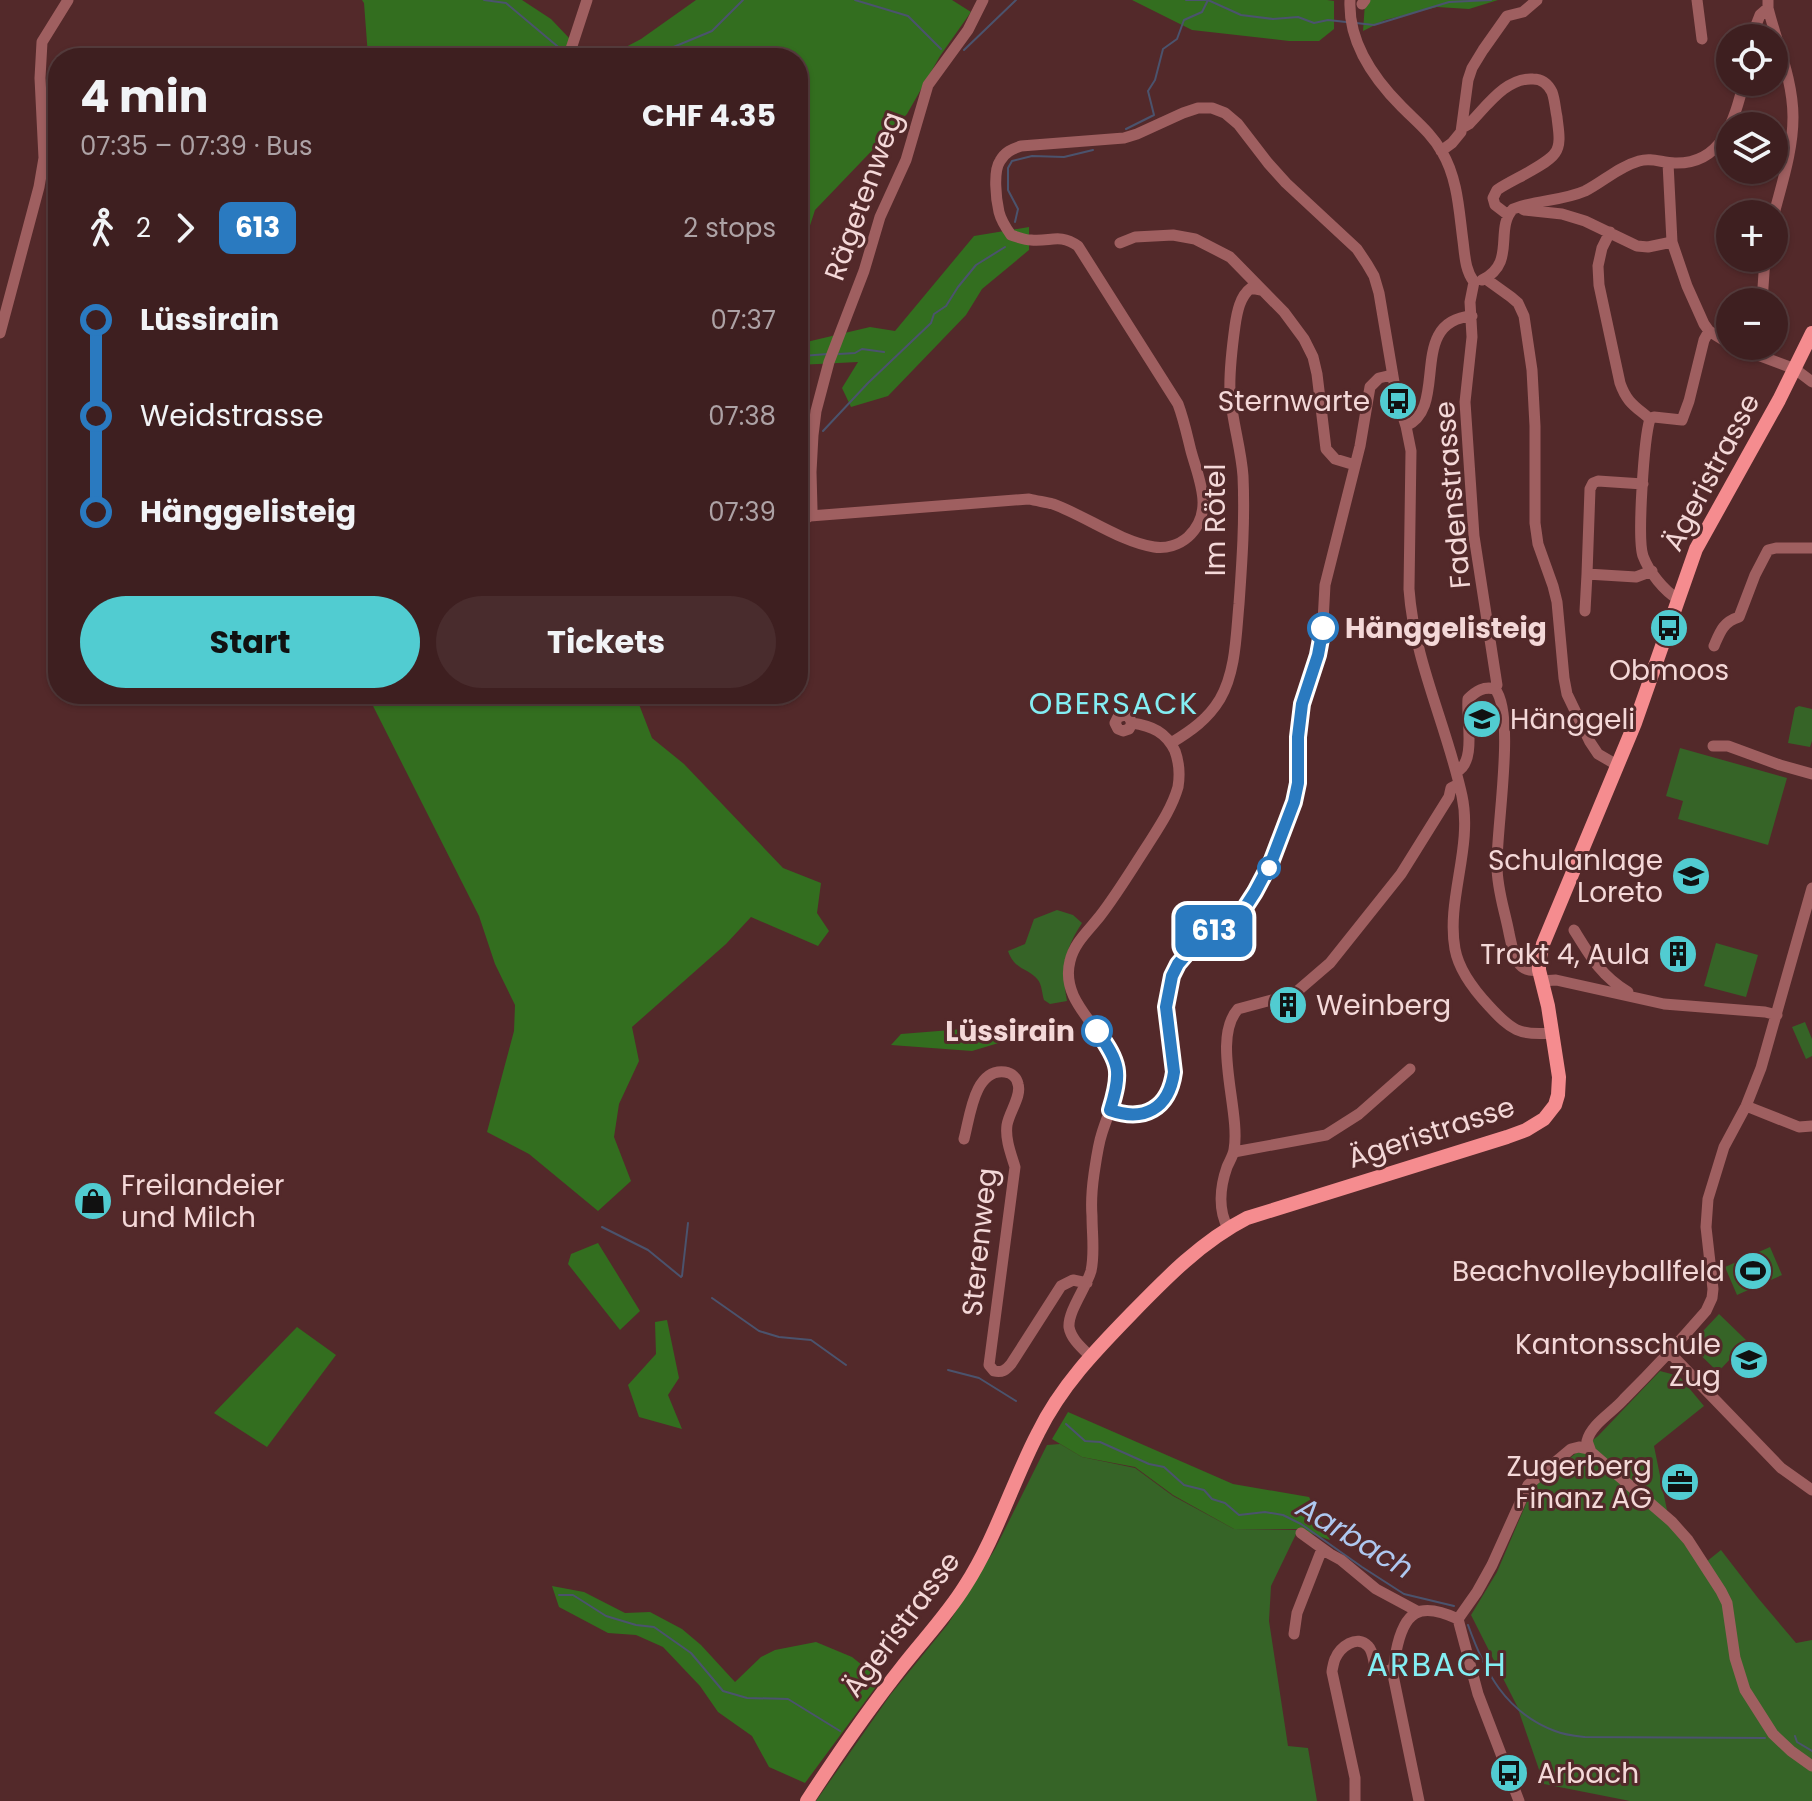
<!DOCTYPE html>
<html lang="en">
<head>
<meta charset="utf-8">
<style>
	body { margin:0; font-family:Poppins,sans-serif; background:#492c2d; color:#f1f3f6; height:100vh; display:flex; flex-direction:column; font-size:30px; white-space:nowrap }
	* { box-sizing:border-box; margin:0 }
	p { font-size:26px; color:#ada2a5 }
	.icon { flex:none; width:44px; height:44px; fill:none; stroke:currentColor; stroke-width:2; stroke-linecap:round; stroke-linejoin:round }
	.map { position:relative; flex:1; overflow:hidden }
	.details { position:absolute; left:48px; top:48px; width:760px; height:656px; display:flex; flex-direction:column; background:#3e1f20; border-radius:32px; box-shadow:0 2px 6px #0004,0 0 0 2px #573d3e }
	.details>* { flex:none }
	.badge { padding:0 16px; border-radius:12px; font-size:28px; line-height:52px }
	.fabs { position:absolute; left:1716px; top:24px; display:grid; gap:16px }
	.fabs a { display:grid; place-items:center; width:72px; height:72px; border-radius:50%; background:#3e1f20; box-shadow:0 2px 6px #0004,0 0 0 2px #573d3e; font-size:40px }
	.map>.badge { position:absolute; translate:-50% -50%; box-shadow:0 0 0 4px #fff }
	.legs { display:flex; align-items:center; gap:12px; height:88px; padding:0 32px; font-size:26px }
	.legs p { margin-inline-start:auto }
	.overview { display:flex; align-items:center; justify-content:space-between; height:136px; padding:0 32px }
	h1 { font-size:44px; font-weight:700; line-height:60px }
	.action { display:flex; gap:16px; margin-top:auto; padding:16px 32px }
	.action a { flex:1; height:92px; border-radius:48px; background:#51ccd1; color:#111; font-size:32px; font-weight:700; line-height:92px; text-align:center }
	.action a+a { background:#492c2d; color:#f1f3f6 }
	ul { padding:0 32px; list-style:none }
	li { display:flex; align-items:center; gap:28px; height:96px; font-size:30px }
	li i { display:grid; place-items:center; width:12px; height:100%; margin:0 10px; background:currentColor }
	li i::after { content:''; width:20px; height:20px; margin:-10px; border:6px solid; border-radius:50%; background:#3e1f20 }
	li p { margin-inline-start:auto }
	li:first-child i { background:linear-gradient(#0000 50%,currentColor 0) }
	li:last-child i { background:linear-gradient(currentColor 50%,#0000 0) }
	.map>svg:first-child { display:block }
</style>
</head>
<body>
<div class="map">
<svg width="1812" height="1801" viewBox="0 0 1812 1801">
	<rect width="100%" height="100%" fill="#53292a"/>
	<!-- green -->
	<path fill="#366427" d="M1799,706L1812,709V741L1810,747L1788,743L1795,708Z
		M1680,748L1787,778L1768,845L1678,819L1683,801L1666,796Z
		M1057,910L1073,915L1082,923C1064,950 1061,969 1067,1001L1050,1004L1044,1000C1042,994 1042,985 1038,980C1028,967 1015,971 1008,951L1025,944L1034,919Z
		M1716,943L1758,955L1746,997L1704,986Z
		M1805,1022L1812,1039V1056L1806,1059L1792,1027Z
		M1770,1247L1782,1275L1737,1295L1725,1267Z
		M1719,1314L1747,1341L1718,1372L1690,1345Z
		M1660,1371L1679,1376L1704,1406L1654,1446L1670,1525L1701,1566L1721,1550L1758,1598L1796,1643L1812,1640V1801H1630L1544,1784L1517,1706L1471,1615L1497,1572L1528,1499L1539,1482L1598,1436Z
		M1060,1444L1082,1457L1135,1468L1173,1496L1234,1529L1298,1530L1271,1586L1269,1621L1288,1746L1308,1748L1317,1801H816L891,1694L948,1624L995,1549L1047,1445Z"/>
	<!-- forest -->
	<path fill="#336e1f" d="M362,0H522L551,19L588,58H367L368,56L364,3Z
		M696,0H952L971,12L940,56L907,114L815,210L798,263V58H605L641,39Z
		M1132,0H1327L1334,1V29L1319,41H1289L1192,30Z
		M1370,0H1498L1469,9L1437,7L1385,20L1363,31L1365,3Z
		M1029,227V250L982,289L966,315L888,396L851,407L842,388L858,362L798,365V344L870,327L895,331L974,236Z
		M367,694H635L652,738L684,764L783,868L821,883L817,913L829,931L818,946L751,917L726,944L632,1027L639,1061L619,1104L614,1137L631,1181L598,1211L529,1154L487,1132L514,1031L515,1005L495,964L479,916Z
		M1001,1026L1002,1042L972,1051L891,1045L901,1034Z
		M598,1243L640,1311L620,1330L568,1264L571,1254Z
		M667,1320L679,1378L668,1395L682,1429L639,1417L628,1385L656,1354L655,1322Z
		M297,1327L336,1355L267,1447L214,1413Z
		M1068,1412L1233,1484L1309,1497L1330,1540L1298,1529H1234L1173,1495L1135,1467L1082,1457L1052,1439Z
		M552,1586L584,1592L625,1613L650,1612L682,1629L701,1645L735,1682L761,1657L775,1650L816,1642L852,1657L881,1680L805,1783L769,1767L752,1736L718,1712L700,1686L663,1647L636,1635L608,1633L559,1607Z"/>
	<g fill="none" stroke-linecap="round" stroke-linejoin="round">
		<!-- stream -->
		<path stroke="#4b536d" stroke-width="2" d="M484,0L506,3L563,51
			M855,0L908,16L941,49
			M1186,0H1206
			M1356,23L1374,25L1449,2L1491,0
			M964,50L1016,0
			M647,58L712,31L743,0
			M1126,129L1154,115L1148,91L1155,80L1163,49L1177,39L1184,20L1202,12L1208,0L1241,15L1273,19L1298,17L1314,23L1328,20L1346,22
			M1015,222L1018,209L1008,190V168L1012,161L1032,156L1064,157L1093,150
			M839,354L855,353L862,349L884,352
			M798,357L802,356L828,354
			M823,431L868,383L931,323L934,314L946,306L958,287L976,265L1005,247
			M602,1227L648,1250L681,1277
			M682,1276L688,1223
			M712,1298L759,1331L779,1337L811,1340L846,1365
			M948,1370L979,1378L1016,1401
			M1066,1424L1085,1441L1100,1442L1149,1464L1164,1467L1184,1485L1204,1490L1212,1499L1225,1503L1239,1515L1265,1512L1283,1515L1301,1524L1362,1567L1404,1594L1454,1606
			M559,1595H573L606,1616L636,1625L654,1627L691,1653L723,1691L747,1698L788,1699L840,1731
			M1468,1625C1485,1672 1505,1712 1555,1731C1564,1735 1575,1736 1585,1737L1765,1738
			M1795,1736L1797,1742L1812,1751"/>
		<!-- minor -->
		<path stroke="#9f5f60" stroke-width="11" d="M1350,0C1348,42 1373,78 1402,107C1417,122 1432,134 1442,152C1458,179 1459,212 1463,241C1465,256 1465,270 1474,282
			M1697,0L1702,39
			M1768,0V8C1777,44 1793,80 1793,117C1793,150 1782,183 1774,214
			M1362,4L1365,0
			M1751,38L1760,15L1768,8
			M568,58L587,0
			M1462,128L1469,124C1486,107 1506,77 1533,79C1542,79 1548,84 1552,92C1555,100 1555,108 1557,117C1558,128 1562,144 1555,153C1546,166 1511,180 1497,190L1493,198L1495,205L1508,215
			M1441,151L1452,143L1461,132L1468,80L1472,68L1483,50L1507,16L1523,12L1537,0
			M1668,163L1672,242L1687,286L1704,324L1709,331L1730,344
			M1521,208L1524,210L1562,214L1585,221L1637,246L1648,247L1672,242
			M1610,232L1602,248L1598,266L1599,285L1620,383C1627,403 1635,406 1650,419L1654,417L1682,420L1689,401L1704,340L1709,331
			M1120,243L1135,237L1173,235L1195,239L1230,257L1284,312L1304,339L1313,357L1317,374L1326,449L1335,459L1355,465
			M1486,279L1511,297L1518,303L1524,316L1532,370L1535,426V523L1538,544L1553,586L1557,602L1564,678L1567,694L1590,742L1598,754L1617,765
			M1482,280C1517,263 1494,229 1513,209C1536,200 1562,201 1585,191C1603,182 1618,167 1639,161C1652,157 1662,163 1675,163C1723,164 1734,120 1744,82
			M1474,282L1470,302L1472,337L1465,402L1474,536L1497,685L1495,689C1516,715 1496,829 1497,866C1497,890 1505,911 1509,933C1513,951 1515,974 1539,970
			M1762,302L1765,258
			M0,333L39,187L44,158L40,78L42,42L68,0
			M1734,346L1795,369L1812,382
			M1650,419C1644,438 1637,539 1643,556C1649,572 1664,591 1678,599
			M1406,426C1450,407 1406,321 1472,316
			M810,516L812,509L811,472L813,435L816,411L829,362L864,271L880,217L906,160L928,85L968,30L983,0
			M798,523L810,516L1029,499C1037,501 1045,502 1053,504C1086,516 1119,541 1154,547C1166,549 1179,545 1188,537C1215,512 1199,480 1191,451C1187,435 1184,420 1178,404L1078,246C1059,233 1051,242 1031,240C1025,240 1017,237 1011,235C1006,228 1001,220 999,212C996,199 993,171 1000,161C1005,152 1012,149 1021,146L1124,138L1137,134L1183,113L1198,108H1212L1225,113L1238,124L1268,163L1286,183L1357,249L1367,264L1374,276L1379,293L1396,394L1406,426L1411,451L1409,589C1414,661 1447,726 1462,796C1473,847 1446,900 1455,949C1459,971 1474,990 1489,1006C1511,1030 1519,1036 1552,1033
			M1587,574L1590,489L1593,483L1598,481L1643,484
			M1585,611L1587,574L1636,577L1652,571
			M1714,646C1720,632 1723,622 1739,617L1755,575L1768,550L1776,548H1812
			M1171,743C1191,731 1208,719 1220,699C1236,671 1236,635 1239,604C1242,562 1245,519 1243,476C1241,448 1232,421 1230,392C1229,370 1232,348 1235,326C1237,312 1240,296 1251,288L1261,290
			M1713,746H1728L1780,765L1812,774
			M1456,772C1477,763 1466,719 1468,699C1476,691 1484,686 1495,689
			M1812,888L1761,1068L1746,1106L1724,1147L1708,1199L1706,1227L1713,1289L1712,1298L1706,1311C1680,1341 1652,1371 1624,1399C1613,1412 1591,1424 1587,1441L1591,1452L1672,1522L1688,1540L1721,1591L1727,1603L1735,1658L1745,1690L1773,1734L1791,1751L1812,1766
			M1574,930C1590,956 1601,976 1628,992
			M1541,981L1556,980L1664,1004L1765,1012L1777,1015
			M1746,1106L1799,1127L1812,1126
			M1110,1110C1144,1122 1169,1109 1174,1072L1166,1007L1172,976L1178,964L1196,943L1234,917L1244,909L1255,892L1272,860L1294,802L1298,783V737L1302,704L1322,640L1325,585L1360,446L1370,387L1379,378L1392,375
			M964,1139C970,1117 974,1068 1005,1072C1012,1073 1017,1078 1018,1084C1022,1096 1009,1112 1007,1125C1005,1139 1011,1154 1015,1167L989,1365L994,1371C1002,1373 1006,1370 1011,1364L1061,1286L1073,1280L1087,1283
			M1234,1152L1326,1135L1359,1114L1410,1069
			M1228,1228C1218,1210 1220,1187 1227,1167C1229,1162 1233,1156 1234,1150C1241,1111 1211,1039 1238,1009L1294,994L1330,963L1401,874L1449,797L1451,788L1459,784
			M1669,1352L1781,1468L1812,1490
			M1090,1356C1082,1348 1071,1339 1069,1327C1068,1311 1086,1288 1091,1271C1095,1253 1092,1235 1092,1216C1091,1203 1092,1188 1094,1174C1096,1161 1098,1145 1102,1133C1107,1117 1114,1102 1117,1087C1126,1038 1057,1011 1070,961C1074,943 1089,930 1100,916C1117,894 1132,869 1147,846C1159,827 1172,808 1178,787C1180,775 1179,762 1175,751C1166,732 1152,726 1132,723L1129,717L1125,715L1118,717L1115,723L1118,729L1123,731L1129,729L1132,723
			M1301,1533L1330,1554L1341,1560L1376,1589L1417,1611
			M1458,1619L1477,1592L1492,1565L1528,1485L1571,1449L1579,1447L1589,1449
			M1458,1619L1478,1694L1519,1801
			M1294,1634L1297,1613L1322,1549
			M1355,1801V1778L1332,1672C1332,1670 1334,1661 1335,1659C1340,1647 1357,1634 1368,1646C1373,1651 1373,1659 1375,1666L1385,1671L1392,1670
			M1419,1801L1392,1670C1396,1663 1394,1660 1396,1652C1404,1611 1419,1601 1458,1619"/>
		<!-- major -->
		<path stroke="#f58c8f" stroke-width="14" d="M807,1801C837,1755 868,1710 902,1667C923,1640 947,1615 965,1586C996,1538 1012,1483 1038,1433C1061,1386 1095,1351 1131,1314C1166,1278 1202,1241 1247,1218L1507,1137L1526,1130L1544,1119L1555,1105L1558,1095L1559,1077L1548,1006L1539,970V962L1543,944L1635,723L1696,549L1779,400L1812,333"/>
	</g>
	<g fill="none" stroke-linecap="round" stroke-linejoin="round">
		<defs>
			<path id="line-1" d="M1097,1031C1120,1063 1122,1072 1110,1110C1144,1122 1169,1109 1174,1072L1166,1007L1172,976L1178,964L1196,943L1244,909L1255,892L1272,860L1294,802L1298,783V737L1302,704L1318,655L1323,628"/>
		</defs>
		<!-- line-1 casing -->
		<use href="#line-1" stroke="#fff" stroke-width="18"/>
		<!-- line-1 -->
		<use href="#line-1" stroke="#2a7ac0" stroke-width="12"/>
	</g>
	<!-- icons -->
	<defs>
		<symbol id="bus-disc" viewBox="-11 -11 22 22"><circle r="9.5" fill="#51ccd1" stroke="#53292a"/><path d="M-5-6H5V4H4V6H2V4H-2V6H-4V4H-5ZM-3.5-4V0h7V-4ZM-3.5 1.2v1.5H-2V1.2ZM2 1.2v1.5H3.5V1.2Z" fill="#111"/></symbol>
		<symbol id="school-disc" viewBox="-11 -11 22 22"><circle r="9.5" fill="#51ccd1" stroke="#53292a"/><path d="M0-5L7-2L0 1L-7-2ZM-4 1L0 2.5L4 1V4Q0 6-4 4Z" fill="#111"/></symbol>
		<symbol id="building-disc" viewBox="-11 -11 22 22"><circle r="9.5" fill="#51ccd1" stroke="#53292a"/><path d="M-4-6H4V6H1V3H-1V6H-4ZM-2.5-4.3h1.7v1.8h-1.7ZM.8-4.3h1.7v1.8H.8ZM-2.5-1h1.7V.8h-1.7ZM.8-1h1.7V.8H.8Z" fill="#111"/></symbol>
		<symbol id="shop-disc" viewBox="-11 -11 22 22"><circle r="9.5" fill="#51ccd1" stroke="#53292a"/><path d="M-5-2.5h2.3a2.7 3.5 0 0 1 5.4 0H5L5.5 6h-11ZM-1.5-2.5h3a1.5 2.3 0 0 0-3 0Z" fill="#111"/></symbol>
		<symbol id="stadium-disc" viewBox="-11 -11 22 22"><circle r="9.5" fill="#51ccd1" stroke="#53292a"/><path d="M0-5a6.5 5 0 1 0 0 10a6.5 5 0 1 0 0-10ZM-3.5-1.8h7v3.6h-7Z" fill="#111"/></symbol>
		<symbol id="office-disc" viewBox="-11 -11 22 22"><circle r="9.5" fill="#51ccd1" stroke="#53292a"/><path d="M-6-3h4V-5.5h4V-3h4V5H-6ZM-1-4.5V-3h2v-1.5ZM-6 0V1H6V0Z" fill="#111"/></symbol>
	</defs>
	<g fill-rule="evenodd">
		<use href="#bus-disc" x="1376" y="379" width="44" height="44"/>
		<use href="#bus-disc" x="1647" y="606" width="44" height="44"/>
		<use href="#school-disc" x="1460" y="697" width="44" height="44"/>
		<use href="#school-disc" x="1669" y="854" width="44" height="44"/>
		<use href="#building-disc" x="1656" y="932" width="44" height="44"/>
		<use href="#building-disc" x="1266" y="983" width="44" height="44"/>
		<use href="#shop-disc" x="71" y="1179" width="44" height="44"/>
		<use href="#stadium-disc" x="1731" y="1249" width="44" height="44"/>
		<use href="#school-disc" x="1727" y="1338" width="44" height="44"/>
		<use href="#office-disc" x="1658" y="1460" width="44" height="44"/>
		<use href="#bus-disc" x="1487" y="1751" width="44" height="44"/>
	</g>
	<!-- markers -->
	<g fill="#fff" stroke="#2a7ac0" stroke-width="4">
		<circle cx="1323" cy="628" r="14"/>
		<circle cx="1269" cy="868" r="10"/>
		<circle cx="1097" cy="1031" r="14"/>
	</g>
	<g text-anchor="middle" stroke-width="6" stroke-linejoin="round" paint-order="stroke">
		<!-- street labels -->
		<g font-size="28" fill="#f4d8d8" stroke="#53292a">
			<text transform="translate(863 196) rotate(-70)" y="10">Rägetenweg</text>
			<text transform="translate(1711 472) rotate(-62)" y="10">Ägeristrasse</text>
			<text transform="translate(1452 495) rotate(-95)" y="10">Fadenstrasse</text>
			<text transform="translate(1215 520) rotate(-90)" y="10">Im Rötel</text>
			<text transform="translate(1431 1132) rotate(-18)" y="10">Ägeristrasse</text>
			<text transform="translate(979 1242) rotate(-84)" y="10">Sterenweg</text>
			<text transform="translate(901 1624) rotate(-53)" y="10">Ägeristrasse</text>
		</g>
		<!-- poi labels -->
		<g font-size="28" fill="#f4d8d8" stroke="#53292a" text-anchor="end">
			<text x="1370" y="411">Sternwarte</text>
			<text x="1669" y="680" text-anchor="middle">Obmoos</text>
			<text x="1510" y="729" text-anchor="start">Hänggeli</text>
			<text x="1663" y="870">Schulanlage<tspan x="1663" dy="32">Loreto</tspan></text>
			<text x="1650" y="964">Trakt 4, Aula</text>
			<text x="1316" y="1015" text-anchor="start">Weinberg</text>
			<text x="121" y="1195" text-anchor="start">Freilandeier<tspan x="121" dy="32">und Milch</tspan></text>
			<text x="1725" y="1281">Beachvolleyballfeld</text>
			<text x="1721" y="1354">Kantonsschule<tspan x="1721" dy="32">Zug</tspan></text>
			<text x="1652" y="1476">Zugerberg<tspan x="1652" dy="32">Finanz AG</tspan></text>
			<text x="1537" y="1783" text-anchor="start">Arbach</text>
		</g>
		<!-- stop labels -->
		<g font-size="28" font-weight="bold" fill="#f4d8d8" stroke="#53292a" text-anchor="start">
			<text x="1345" y="638">Hänggelisteig</text>
			<text x="1075" y="1041" text-anchor="end">Lüssirain</text>
		</g>
		<!-- neighbourhood labels -->
		<g font-size="30" letter-spacing="2" fill="#83eef3" stroke="#53292a">
			<text x="1114" y="714">OBERSACK</text>
		</g>
		<!-- water labels -->
		<g font-size="30" font-style="italic" fill="#aec8f0" stroke="#53292a">
			<text transform="translate(1355 1538) rotate(31)" y="10">Aarbach</text>
		</g>
		<!-- quarter labels -->
		<g font-size="32" letter-spacing="2" fill="#83eef3" stroke="#53292a">
			<text x="1437" y="1676">ARBACH</text>
		</g>
	</g>
</svg>
<div class="fabs">
<a><svg class="icon" aria-label="locate" viewBox="0 0 24 24"><circle cx="12" cy="12" r="6"/><path d="M12 2v4M12 18v4M2 12h4M18 12h4"/></svg></a>
<a><svg class="icon" aria-label="layers" viewBox="0 0 24 24"><path d="M12 4l9 5-9 5-9-5zM3 14l9 5 9-5"/></svg></a>
<a>+</a>
<a>−</a>
</div>
<b class="badge" style="left:1214px;top:931px;background:#2a7ac0;color:#fff">613</b>
<section class="details">
<div class="overview"><div><h1>4 min</h1><p>07:35 – 07:39 · Bus</p></div><b>CHF 4.35</b></div>
<div class="legs"><svg class="icon" aria-label="walk" viewBox="0 0 24 24"><circle cx="13" cy="4" r="2"/><path d="M13 8l-2 6 4 7M11 14l-3 7M7 12l3-4h3l4 4"/></svg>2<svg class="icon" aria-label="forward" viewBox="0 0 24 24"><path d="M9 5l7 7-7 7"/></svg><b class="badge" style="background:#2a7ac0;color:#fff">613</b><p>2 stops</p></div>
<ul>
<li><i style="color:#2a7ac0"></i><b>Lüssirain</b><p>07:37</p></li>
<li><i style="color:#2a7ac0"></i><span>Weidstrasse</span><p>07:38</p></li>
<li><i style="color:#2a7ac0"></i><b>Hänggelisteig</b><p>07:39</p></li>
</ul>
<div class="action"><a>Start</a><a>Tickets</a></div>
</section>
</div>
</body>
</html>
